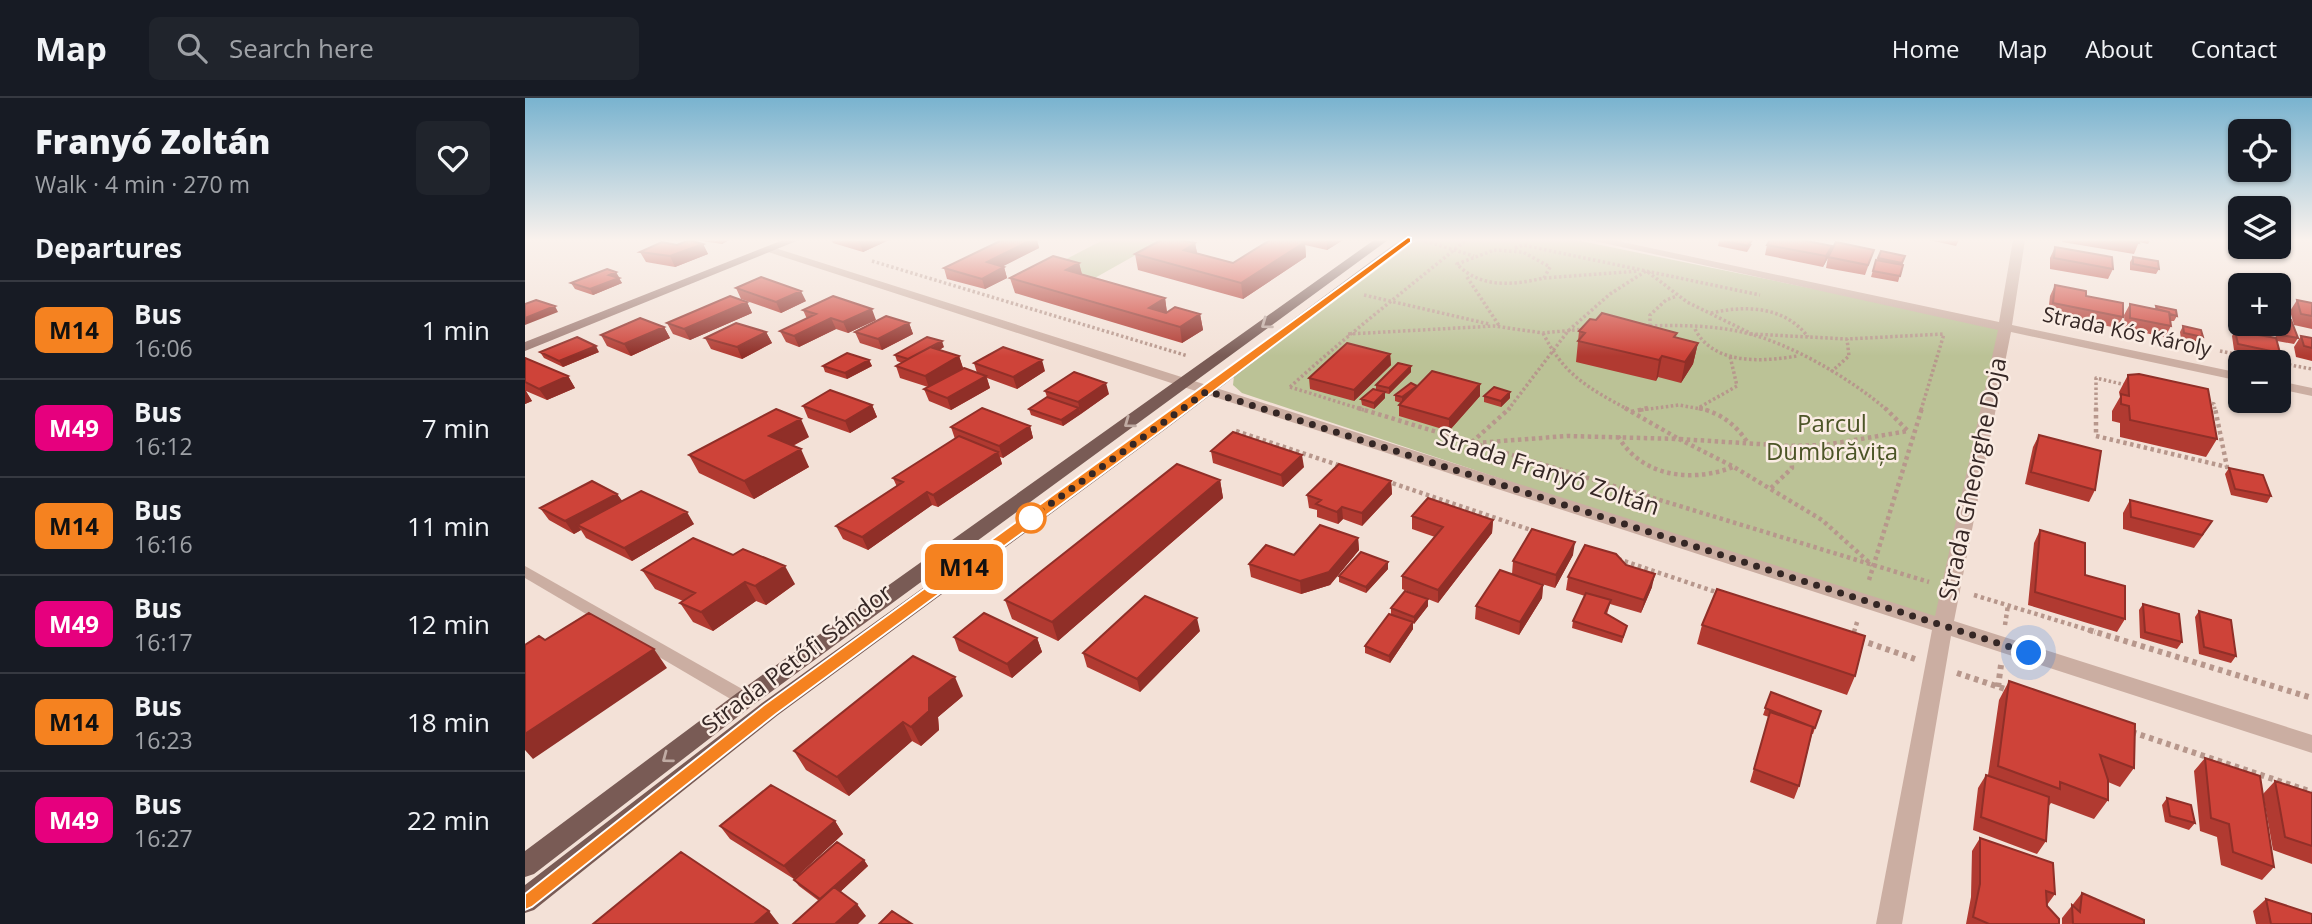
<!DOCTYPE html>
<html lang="en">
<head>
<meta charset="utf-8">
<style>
	body { margin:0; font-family:"Open Sans",sans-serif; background:#20242c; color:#f1f3f6; height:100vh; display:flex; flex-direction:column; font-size:26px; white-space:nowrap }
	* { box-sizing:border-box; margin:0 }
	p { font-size:23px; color:#9ea1a6 }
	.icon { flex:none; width:38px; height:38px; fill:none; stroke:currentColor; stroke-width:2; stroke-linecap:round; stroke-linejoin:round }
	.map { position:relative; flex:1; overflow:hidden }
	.sheet { display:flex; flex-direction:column; background:#171b24; width:525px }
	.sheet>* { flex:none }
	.badge { padding:0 14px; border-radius:10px; font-size:24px; line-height:46px }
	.controls { position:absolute; left:1703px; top:21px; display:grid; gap:14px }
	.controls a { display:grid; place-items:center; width:63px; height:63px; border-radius:10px; background:#171b24; box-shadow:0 2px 5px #0004; font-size:35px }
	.you { position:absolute; width:35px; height:35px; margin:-18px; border:5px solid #fff; border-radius:50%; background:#1a73e8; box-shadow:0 0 0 10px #1a73e833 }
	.map>.badge { position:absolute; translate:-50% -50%; box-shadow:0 0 0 4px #fff }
	h2 { padding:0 35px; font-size:26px; line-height:63px }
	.round { display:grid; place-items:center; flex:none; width:74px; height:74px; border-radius:10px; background:#20242c }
	.summary { display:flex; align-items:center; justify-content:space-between; height:119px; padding:0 35px }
	h1 { font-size:33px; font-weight:800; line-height:52px }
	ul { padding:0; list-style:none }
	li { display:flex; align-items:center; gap:21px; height:98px; padding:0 35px; border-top:2px solid #363941 }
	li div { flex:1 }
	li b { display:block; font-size:26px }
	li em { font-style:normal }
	li .badge { min-width:77px; font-weight:700; text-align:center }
	header { display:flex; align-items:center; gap:42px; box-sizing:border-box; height:98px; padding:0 35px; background:#171b24; border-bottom:2px solid #363941 }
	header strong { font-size:33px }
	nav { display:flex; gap:38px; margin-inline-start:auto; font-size:24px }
	.search { width:490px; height:63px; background:#20242c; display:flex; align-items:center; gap:18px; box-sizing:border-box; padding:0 24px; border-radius:10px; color:#9ea1a6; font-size:26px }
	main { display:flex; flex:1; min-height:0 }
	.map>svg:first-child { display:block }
</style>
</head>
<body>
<header>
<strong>Map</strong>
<div class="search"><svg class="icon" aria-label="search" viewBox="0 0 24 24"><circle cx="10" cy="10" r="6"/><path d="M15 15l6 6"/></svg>Search here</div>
<nav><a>Home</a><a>Map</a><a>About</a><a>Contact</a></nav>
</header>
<main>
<section class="sheet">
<div class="summary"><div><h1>Franyó Zoltán</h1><p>Walk · 4 min · 270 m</p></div><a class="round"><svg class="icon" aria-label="heart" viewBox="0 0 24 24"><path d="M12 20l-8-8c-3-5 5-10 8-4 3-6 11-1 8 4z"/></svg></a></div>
<h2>Departures</h2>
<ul>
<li><span class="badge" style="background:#f58220;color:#111">M14</span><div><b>Bus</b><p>16:06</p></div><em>1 min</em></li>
<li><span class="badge" style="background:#e6007e;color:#fff">M49</span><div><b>Bus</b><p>16:12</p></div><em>7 min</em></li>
<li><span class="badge" style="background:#f58220;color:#111">M14</span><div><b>Bus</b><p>16:16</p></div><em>11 min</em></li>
<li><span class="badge" style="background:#e6007e;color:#fff">M49</span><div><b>Bus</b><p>16:17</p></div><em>12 min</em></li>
<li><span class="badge" style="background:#f58220;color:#111">M14</span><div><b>Bus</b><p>16:23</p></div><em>18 min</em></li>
<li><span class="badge" style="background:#e6007e;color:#fff">M49</span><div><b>Bus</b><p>16:27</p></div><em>22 min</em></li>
</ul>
</section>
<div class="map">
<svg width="1787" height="826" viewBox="0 0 1787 826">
	<rect width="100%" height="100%" fill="#f3e1d7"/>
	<!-- green -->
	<path fill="#bbc296" d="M578,142H620L632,145L568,181L526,169Z
		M892,142H1051L1480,230L1418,527L717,295L708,287L709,278Z"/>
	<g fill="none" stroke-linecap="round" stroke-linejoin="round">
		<!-- path-far2 -->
		<path stroke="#b7978c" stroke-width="3.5" stroke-dasharray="2.5 2.5" stroke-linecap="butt" d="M900,143L949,158
			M990,150L998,147L1235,197
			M969,152L998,154L1025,169L1019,180C988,187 956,191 932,166Z
			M347,163L663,258
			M1123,174L1162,204L1227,236L1322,241L1418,236
			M942,179L975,229
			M1019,180L1114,173
			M839,197L964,226
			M1186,215C1221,207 1260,208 1283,239
			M1120,228C1153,227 1189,227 1221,235C1267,246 1326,281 1362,312
			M1125,228V217L1141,202L1152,198
			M1170,231C1188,267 1237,264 1272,258
			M1018,235C1039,277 1063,290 1104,312
			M823,236L969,228L1018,235L1059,231
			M1695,253L1751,264
			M1754,265L1787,271
			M1306,274L1324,258L1322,241
			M765,289L839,312
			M765,289C822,237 882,191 941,142
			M1735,303L1752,306
			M1682,304L1689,306L1690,312
			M1175,309L1212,288L1205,258
			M983,312L1043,233L1085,196L1121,173
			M1116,312L1154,307L1181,312
			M1396,312L1419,236
			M1571,312V280L1601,287"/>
		<!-- path-far1 -->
		<path stroke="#b7978c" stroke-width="4.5" stroke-dasharray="3.5 3.5" stroke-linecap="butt" d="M833,310L1404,484
			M1100,310L1154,341L1265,348L1300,347L1383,333L1360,310
			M1174,310C1197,316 1210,326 1223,345
			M1571,310V338L1702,369L1690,310
			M1106,314L1123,310
			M711,333L816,368
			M1093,338C1116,379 1167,385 1208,369
			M947,344L985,310
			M951,345L1042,338L1154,341L1209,369L1297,422L1347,467
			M861,383L1012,434
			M1246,390L1267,370L1265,348
			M1093,461L1194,495
			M1344,482L1397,310
			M1449,497L1570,534
			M1480,527L1483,507
			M1329,534L1333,521"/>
		<!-- path -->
		<path stroke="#b7978c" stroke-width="6" stroke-dasharray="4.5 4.5" stroke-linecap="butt" d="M1564,532L1787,600
			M1328,539L1330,532
			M1335,542L1390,561
			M1432,575L1483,592
			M1473,589L1476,567
			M1607,634L1787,694"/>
		<!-- lane -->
		<path fill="#cbaea2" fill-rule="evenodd" d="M0,468L226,596L229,601L226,606L220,608L214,606L0,480Z"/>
		<!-- street -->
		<path fill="#cbaea2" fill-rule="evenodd" d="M1065,142H1088L1474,224L1488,142H1500L1487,227L1715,275V283L1486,234L1429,523L1787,637V655L1426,538L1377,826H1351L1407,532L237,152L247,149L1410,518L1473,232Z
			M1754,283L1787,290V298L1754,291Z"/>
		<!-- secondary -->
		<path fill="#9f7c74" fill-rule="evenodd" d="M258,142H274L0,253V244Z"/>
		<!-- primary -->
		<path fill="#795b55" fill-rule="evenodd" d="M849,142H863L228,607L9,776L0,779V753L212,595Z
			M875,142H889L642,330L253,617L9,812L0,815V787L237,605L630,324Z"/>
	</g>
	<!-- wall -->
	<path fill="#b13a31" d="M170,142H204L197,146Z
		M306,142H364L338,154L308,145Z
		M477,142H512L514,150L477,168L479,169L482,180L460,191L422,181L419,170Z
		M665,142L663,143L670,145L672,155L708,165L745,142H818L802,152L780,147L781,159L718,201L613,172L610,156Z
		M1244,142H1277L1307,148L1304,158L1298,169L1240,157L1242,147L1245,142Z
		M1404,142H1434L1431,148Z
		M1537,142H1625L1623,146L1614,144L1609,156L1537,144Z
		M1194,143L1227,146L1222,154L1193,148Z
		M178,146L183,156L150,169L121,164L115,154L152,147Z
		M1530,149L1588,171L1583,181L1525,171V160Z
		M1349,152L1340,177L1301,170L1303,159Z
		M1356,153L1380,158L1376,167H1378L1373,184L1346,179L1351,162L1352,163Z
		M1608,159L1634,171L1631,176L1605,172V164Z
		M554,165L557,177L640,200L642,214L675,216L678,232L657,245L490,195L485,180Z
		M94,179L93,180L97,185L68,197L50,191L46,185Z
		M1530,187L1598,219L1592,230L1523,216L1525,198Z
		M211,190L281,203L256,215L216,201Z
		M1772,202L1787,205V231L1769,227L1765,213Z
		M222,204L227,215L165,242L148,236L142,225Z
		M1605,206L1630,211L1631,208L1652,218L1649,223H1645L1646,228L1640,239L1600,231L1599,217Z
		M278,212L351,222L323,235L311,231L274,249L261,244L255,233L282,221Z
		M384,225L388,236L357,252L335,245L330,234Z
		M1747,226H1754L1773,240L1769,246L1752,243Z
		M1658,228L1678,239L1675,244L1656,241L1655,234Z
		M139,229L145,240L106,258L82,248L76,237Z
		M1054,233L1151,240L1173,245L1168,266L1156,285L1133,279L1131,283L1051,264Z
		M1710,233L1755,255L1751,261L1709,252L1707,238Z
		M241,234L247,245L217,261L186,251L180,240Z
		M1776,238L1787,240V263L1771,259L1769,249Z
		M419,249L414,252L434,258L438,270L452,275L449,265L520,273L492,291L462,280L465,290L426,312L404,303L399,291L403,289L375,280L371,268L377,265L372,263L370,257Z
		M15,254H74L38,269L19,260Z
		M865,256L866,267L829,303L785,291L784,280Z
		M0,260L43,278L50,290L22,302L1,293L7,303L0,306Z
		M344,262L347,268L322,281L300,274L298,268Z
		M886,268V274L864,296L860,295V300L849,311L837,307L836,301L851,292V287Z
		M1603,277L1692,341L1681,359L1595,339V325L1587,323V313L1595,299L1594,294Z
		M892,288L955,298L924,333L874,318V307L876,305L870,303V297Z
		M520,293L584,296L538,328L506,317L504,311L522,299Z
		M959,298L985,300L976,309L959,304Z
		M347,307L352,319L325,335L283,320L278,308Z
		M505,328L508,340L478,360L475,359L477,366L413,409L407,407L343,452L318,441L311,428L372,389L368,380L430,341L426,329Z
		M1514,337L1570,392L1564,404L1500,386L1508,349Z
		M284,339L268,348L284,369L229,401L174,375L164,357Z
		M686,353L779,369L758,389L688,365Z
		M1704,370L1746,398L1742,405L1706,397L1700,376Z
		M695,382L698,400L533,543L487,521L480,502Z
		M866,383L867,396L837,428L818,421L813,426L792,419V412L784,410L782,397Z
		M92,396L97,403L169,426L107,463L61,440L56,432L49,436L24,422L15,410Z
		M1605,402L1679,436L1669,450L1598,431V415Z
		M887,418L968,422L967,435L913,505L877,491V478L910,439L887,431Z
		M1515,432L1560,477L1600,521L1592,534L1503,507L1509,445Z
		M833,440L834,452L805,487L776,496L726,479L724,466L769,457Z
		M1048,457L1030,490L988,477L1018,487L1017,500L994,537L950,521L951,508L987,476L988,463Z
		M863,464V471L841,495L814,484V478Z
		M1101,467L1127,489L1116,515L1085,506L1082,516L1102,528L1097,545L1047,530L1048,523L1060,498L1041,492L1043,479Z
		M117,472L270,486L241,507L231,503L188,533L168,524L155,505L158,503L130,491Z
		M1618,506L1657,544L1652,551L1615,540L1614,512Z
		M903,508L889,526L888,525V531L865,565L840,555V548L866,517V510Z
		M1674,513L1711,558L1706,565L1674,556L1670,519Z
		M1177,527L1330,578L1322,597L1172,546Z
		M675,533L615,594L562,569L558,555Z
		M429,539L512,540L517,554L487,580L434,553Z
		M1484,583L1609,670L1595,689L1583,684V702L1569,721L1526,705L1523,709L1521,743L1512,756L1448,732L1453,690L1461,677H1463L1474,602Z
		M1246,594L1290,630L1288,636H1287L1274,688L1269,701L1225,684L1244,619L1238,617Z
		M438,598L413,619L414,632L396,648L387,643L324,698L281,672L269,653Z
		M1680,660L1749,769L1737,782L1696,767L1692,739L1675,733L1669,673Z
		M1750,683L1787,695V766L1748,752L1738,696Z
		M1642,700L1670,725L1664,732L1640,724L1637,707Z
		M310,723L318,736L269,781L205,741L195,728Z
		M1455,740L1530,796L1522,807V808L1534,826H1441L1446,799L1447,753Z
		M339,762L343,768L315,794L341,818L294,803L274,788L269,782Z
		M1557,795L1619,826H1537V820Z
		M1741,801L1787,826H1731L1728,813Z"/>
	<!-- shaded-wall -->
	<path fill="#902f28" d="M196,142H204L197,146Z
		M337,142H364L338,154L334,143Z
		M506,142H512L514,150L465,175L462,164Z
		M802,142H818L802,152Z
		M780,144L781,159L718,201L716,185Z
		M670,145L673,160L659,152Z
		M178,146L183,156L150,169L145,158Z
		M1307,148L1304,158L1298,169L1301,158Z
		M554,165L558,180L541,172Z
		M479,169L482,180L460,191L457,181Z
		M91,174L94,179L87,182L84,177Z
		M94,180L97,185L68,197L65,191Z
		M276,193L281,203L256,215L251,204Z
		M640,200L642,216L624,210Z
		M222,204L227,215L165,242L159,231Z
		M30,208L33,214L0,227V220Z
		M347,211L351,222L323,235L318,224Z
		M675,216L678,232L657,245L655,229Z
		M306,220L311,231L274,249L269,238Z
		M384,225L388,236L357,252L353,241Z
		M139,229L145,240L106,258L99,246Z
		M241,234L247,245L217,261L212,249Z
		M417,243L419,249L388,268L385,262Z
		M1173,245L1168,266L1156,285L1160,264Z
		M71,248L74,254L38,269L34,263Z
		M865,256L866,267L829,303V292Z
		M434,258L438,270L404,290L400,278Z
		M1137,258L1133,279L1131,283L1134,262Z
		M344,262L347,268L322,281L320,275Z
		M517,262L520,273L492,291L488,279Z
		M886,268V274L864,296V290Z
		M43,278L50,290L22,302L14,291Z
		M461,278L465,290L426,312L422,300Z
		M581,285L584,296L556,316L553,304Z
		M955,286V298L924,333V321Z
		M892,288L877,305V299Z
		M0,292L7,303L0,306Z
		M860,294V300L849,311V305Z
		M985,294V300L976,309V303Z
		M347,307L352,319L325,335L320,323Z
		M554,310L556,316L538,328L536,322Z
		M276,321L284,339L253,355L244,338Z
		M505,328L508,340L478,360L474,348Z
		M276,351L284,369L229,401L219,383Z
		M473,354L477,366L413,409L408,397Z
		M777,357L779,369L758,389L756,377Z
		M695,382L698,400L533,543L527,524Z
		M866,383L867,396L837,428V415Z
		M402,394L407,407L343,452L337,439Z
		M92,396L101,408L52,427L56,432L49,436L40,423Z
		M817,409L818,421L813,426L812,414Z
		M162,414L169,426L107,463L99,450Z
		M968,422L967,435L913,505V492Z
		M833,440L834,452L805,487L776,496L775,483Z
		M1050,444L1048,457L1030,490L1031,477Z
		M863,464V471L841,495V489Z
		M260,468L270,486L241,507L230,488Z
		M1130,476L1127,489L1116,515L1119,502Z
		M220,484L231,503L188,533L176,514Z
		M1018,487L1017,500L994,537L995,524Z
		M903,501V508L889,526V519Z
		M672,520L675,533L615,594L612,581Z
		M888,524V531L865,565L864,558Z
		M512,540L517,554L487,580L482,566Z
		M129,551L142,570L8,661L0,652V636Z
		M430,579L438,598L413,619L414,632L396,648L386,629L404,600Z
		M378,624L387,643L324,698L312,679Z
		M310,723L318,736L269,781L259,768Z
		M339,762L343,768L300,808L295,801Z
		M332,806L341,818L333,826H310Z
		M244,813L254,826H229Z"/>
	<!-- building -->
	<path fill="#ce4339" stroke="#902f28" stroke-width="2" d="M164,142L178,146L145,158L115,154L137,144L152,147Z
		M477,142H506L462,164L479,169L457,181L419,170Z
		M636,142H657L670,145L659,152L708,165L745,142H773L780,144L716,185L610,156Z
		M1195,142H1227L1223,148Z
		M1245,142H1277L1307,148L1301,158L1242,147Z
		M1593,142H1613L1614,145Z
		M1311,144L1349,152L1343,167L1303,159Z
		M1530,149L1587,159L1588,171L1529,160Z
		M1356,153L1380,158L1377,165L1353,160Z
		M528,158L554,165L541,172L640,200L624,210L641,215L650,209L675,216L655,229L485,180Z
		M1608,159L1633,163L1634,171L1608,166Z
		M1351,162L1378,167L1375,178L1348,173Z
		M82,171L91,174L84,177L94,180L65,191L46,185Z
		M236,179L276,193L251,204L211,190Z
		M1530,187L1561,193V198L1598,205V219L1528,205Z
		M205,198L222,204L159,231L142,225Z
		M308,198L347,211L318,224L306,220L269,238L255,233L291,216L278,212Z
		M11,202L30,208L0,220V206Z
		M1772,202L1787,205V218L1776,216Z
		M1605,206L1644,214L1646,228L1605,220Z
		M1631,208L1651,212L1652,218L1645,216L1644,214L1632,211Z
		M1077,215L1152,235L1149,239L1173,245L1160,264L1137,258L1134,262L1053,243L1060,235L1054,233L1065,221L1071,222Z
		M361,218L384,225L353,241L330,234Z
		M115,220L139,229L99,246L76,237Z
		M1754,220L1766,222L1773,240L1756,237L1752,226H1754Z
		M211,225L241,234L212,249L180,240Z
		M1658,228L1676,232L1678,239L1659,235Z
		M1710,233L1751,240L1755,255L1713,246Z
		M1776,238L1787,240V250L1779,248Z
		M52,239L71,248L34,263L15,254Z
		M402,239L417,243L383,261L370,257Z
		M822,245L865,256L829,292L784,280Z
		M405,249L434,258L400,278L371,268Z
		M478,249L517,262L488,279L449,265Z
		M322,255L344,262L320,275L298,268Z
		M0,260L43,278L14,291L0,284Z
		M873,265L886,268L864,290L851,287Z
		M439,270L461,278L422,300L399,291Z
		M907,273L955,286L924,321L874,307Z
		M549,274L581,285L553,304L520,293Z
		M1614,276L1683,291L1692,341L1605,322L1604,308L1596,306V296L1604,298L1603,277Z
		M886,285L892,288L877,299L870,297Z
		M969,289L985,294L976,303L959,298Z
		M848,291L860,294L849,305L836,301Z
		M305,292L347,307L320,323L278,308Z
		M522,299L554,310L536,322L504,311Z
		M457,310L505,328L474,348L426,329Z
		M251,311L276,321L244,338L276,351L219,383L164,357Z
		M708,334L777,357L756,377L686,353Z
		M1514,337L1576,353L1570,392L1506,374Z
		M434,338L473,354L408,397L402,394L337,439L311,428L378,384L368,380Z
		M652,366L695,382L527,524L480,502Z
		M814,366L866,383L837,415L817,409L812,414L791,406L796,402L782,397Z
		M1704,370L1738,377L1746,398L1710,391Z
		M67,383L92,396L40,423L15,410Z
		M116,393L162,414L99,450L52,427Z
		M903,400L968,422L913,492L877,478L918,429L887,418Z
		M1605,402L1687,423L1677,437L1606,419Z
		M795,427L833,440L804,474L775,483L724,466L741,447L769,457Z
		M1007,431L1050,444L1031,477L988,463Z
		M1515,432L1560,445V477L1600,488V521L1510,494Z
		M168,440L208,457L218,451L260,468L230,488L220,484L176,514L155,505L170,495L117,472Z
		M1060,447L1091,456L1101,467L1130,476L1119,502L1043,479Z
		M836,454L863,464L841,489L814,478Z
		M975,472L1018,487L995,524L951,508Z
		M1192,491L1340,538L1330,578L1177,527Z
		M880,493L903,501L889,519L866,510Z
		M1061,495L1086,502L1080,515L1102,528L1098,539L1048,523Z
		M620,498L672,520L612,581L558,555Z
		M1618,506L1654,516L1657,544L1620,534Z
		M1674,513L1706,522L1711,558L1679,549Z
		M64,515L129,551L0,636V547L14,538L20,542Z
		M459,515L512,540L482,566L429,539Z
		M864,516L888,524L864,558L840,548Z
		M388,558L430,579L404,600V613L386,629L378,624L312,679L269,653Z
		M1484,583L1610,626L1609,670L1575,657L1583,682V702L1535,684V691L1473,668Z
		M1246,594L1296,613L1290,630L1240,610Z
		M1245,614L1288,629L1274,688L1229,671Z
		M1680,660L1735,678L1749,769L1708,754L1704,726L1686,720Z
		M1461,677L1524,699L1521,743L1456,719Z
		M1750,683L1787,695V748L1760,739Z
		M246,687L310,723L259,768L195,728Z
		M1642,700L1666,707L1670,725L1645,718Z
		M1455,740L1528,765L1530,796L1521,793L1522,808L1534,821V826H1464L1448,819L1455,786Z
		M312,744L339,762L295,801L269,782Z
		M156,754L244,813L229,826H68Z
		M309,789L332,806L310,826H268Z
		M1557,795L1619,822V826H1548L1547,807L1555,814Z
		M1741,801L1787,816V826H1746Z
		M367,813L387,826H354Z"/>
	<!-- one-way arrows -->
	<defs><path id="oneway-chevron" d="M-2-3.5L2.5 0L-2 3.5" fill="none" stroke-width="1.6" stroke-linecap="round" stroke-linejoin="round" transform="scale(1.75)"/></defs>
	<g stroke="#c0aba3">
		<use href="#oneway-chevron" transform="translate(741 226) rotate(144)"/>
		<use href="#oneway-chevron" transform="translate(604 325) rotate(144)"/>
		<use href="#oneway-chevron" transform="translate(142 660) rotate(143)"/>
	</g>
	<!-- sky -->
	<linearGradient id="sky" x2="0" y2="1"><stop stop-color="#79b3cf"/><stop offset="0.55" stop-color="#faf2ed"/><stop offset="1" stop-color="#faf2ed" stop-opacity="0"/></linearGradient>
	<rect width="1787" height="258" fill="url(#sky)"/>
	<!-- line -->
	<path fill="#f58220" stroke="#fff" stroke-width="2" d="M883,139L886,140V144L640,330L251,616L7,809L0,812V796L239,607Z"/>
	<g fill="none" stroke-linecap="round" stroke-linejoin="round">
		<!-- walk -->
		<path stroke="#352725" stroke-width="7" stroke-dasharray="0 12.6" d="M506,420L682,293L1504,555"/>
	</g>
	<!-- markers -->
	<circle fill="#fff" stroke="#f58220" stroke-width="3.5" cx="506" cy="420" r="14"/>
	<g text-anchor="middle" stroke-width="5" stroke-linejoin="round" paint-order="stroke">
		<!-- far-street labels -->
		<g font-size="21" fill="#352725" stroke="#faece3">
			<text transform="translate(1602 234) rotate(12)" y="7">Strada Kós Károly</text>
		</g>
		<!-- park labels -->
		<g font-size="24" fill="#4c5527" stroke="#faece3">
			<text x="1307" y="334">Parcul<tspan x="1307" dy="28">Dumbrăvița</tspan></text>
		</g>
		<!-- street labels -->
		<g font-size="24" fill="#352725" stroke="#faece3">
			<text transform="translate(1023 374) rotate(18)" y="8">Strada Franyó Zoltán</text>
			<text transform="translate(1448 381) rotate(-78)" y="8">Strada Gheorghe Doja</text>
			<text transform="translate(272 561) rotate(-37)" y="8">Strada Petőfi Sándor</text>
		</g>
	</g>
</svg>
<div class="controls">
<a><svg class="icon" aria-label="locate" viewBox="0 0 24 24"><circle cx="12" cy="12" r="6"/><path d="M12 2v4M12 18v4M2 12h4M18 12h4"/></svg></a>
<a><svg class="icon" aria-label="layers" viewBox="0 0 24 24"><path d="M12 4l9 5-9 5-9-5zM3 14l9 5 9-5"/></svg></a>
<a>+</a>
<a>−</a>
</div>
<div class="you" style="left:1504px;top:555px"></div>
<b class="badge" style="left:439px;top:469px;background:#f58220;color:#111">M14</b>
</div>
</main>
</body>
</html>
